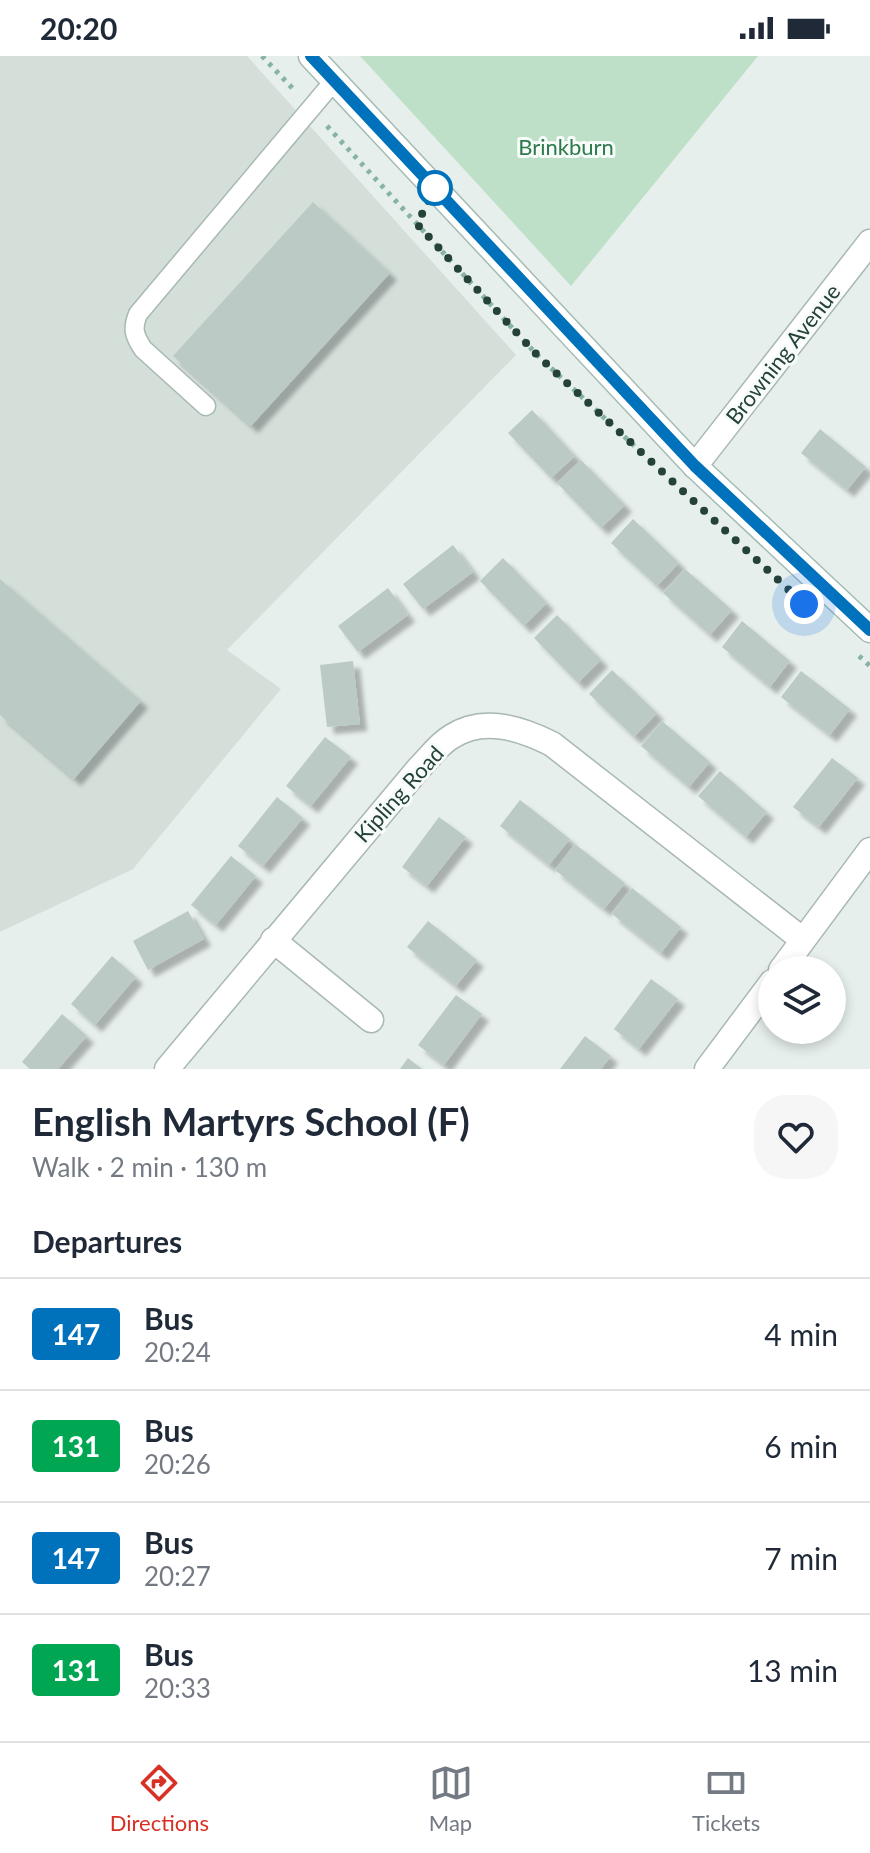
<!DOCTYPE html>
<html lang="en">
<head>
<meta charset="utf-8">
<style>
	body { margin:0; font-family:Lato,sans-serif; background:#f6f6f7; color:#1f2937; height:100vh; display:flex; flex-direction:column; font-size:30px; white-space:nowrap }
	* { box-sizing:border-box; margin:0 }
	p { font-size:26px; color:#747a83 }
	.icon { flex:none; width:44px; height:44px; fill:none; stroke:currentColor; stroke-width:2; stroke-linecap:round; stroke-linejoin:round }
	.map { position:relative; height:1013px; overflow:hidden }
	.panel { display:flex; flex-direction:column; background:#fff; flex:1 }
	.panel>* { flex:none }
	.badge { padding:0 16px; border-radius:6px; font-size:28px; line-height:52px }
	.tools { position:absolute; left:758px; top:900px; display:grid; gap:16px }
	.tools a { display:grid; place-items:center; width:88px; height:88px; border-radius:50%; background:#fff; box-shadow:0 4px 12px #0003; font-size:40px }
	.you { position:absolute; width:40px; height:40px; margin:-20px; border:6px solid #fff; border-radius:50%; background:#1a73e8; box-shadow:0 0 0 12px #1a73e833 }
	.map>.badge { position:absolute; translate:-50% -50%; box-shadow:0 0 0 4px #fff }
	h2 { padding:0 32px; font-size:30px; line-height:72px }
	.round { display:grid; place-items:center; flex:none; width:84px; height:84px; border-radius:32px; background:#f6f6f7 }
	.headline { display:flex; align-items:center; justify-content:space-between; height:136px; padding:0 32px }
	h1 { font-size:38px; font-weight:700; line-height:60px }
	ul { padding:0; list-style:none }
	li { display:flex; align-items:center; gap:24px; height:112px; padding:0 32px; border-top:2px solid #e0e1e3 }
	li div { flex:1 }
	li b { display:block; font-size:30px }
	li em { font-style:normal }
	li .badge { min-width:88px; font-weight:700; text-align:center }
	.status { display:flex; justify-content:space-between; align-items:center; height:56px; padding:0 40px; background:#fff; direction:ltr }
	.status svg { height:22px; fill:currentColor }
	.dock { display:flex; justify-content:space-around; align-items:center; height:112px; border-top:2px solid #e0e1e3; background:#fff; font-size:22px; color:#747a83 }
	.dock a { display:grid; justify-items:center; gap:4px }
	.dock .selected { color:#d93025 }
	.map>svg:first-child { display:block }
</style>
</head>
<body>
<div class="status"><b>20:20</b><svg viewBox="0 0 49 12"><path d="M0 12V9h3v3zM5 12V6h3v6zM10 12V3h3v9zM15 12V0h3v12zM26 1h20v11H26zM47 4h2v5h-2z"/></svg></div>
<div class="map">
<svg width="870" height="1013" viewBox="0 0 870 1013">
	<defs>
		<filter id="shadow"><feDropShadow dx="7" dy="7" stdDeviation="2" flood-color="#0004"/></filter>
	</defs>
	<rect width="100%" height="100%" fill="#e6efeb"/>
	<!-- built -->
	<path fill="#d4dfda" d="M0,0H247L516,299L227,594L281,633L133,813L0,876Z"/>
	<!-- green -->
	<path fill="#bfe0c8" d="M360,0H758L571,230Z"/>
	<!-- building -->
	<path fill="#bbcac4" filter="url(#shadow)" d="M313,146L390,217L251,370L173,300Z
		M532,354L575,400L551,422L508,377Z
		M820,373L866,411L847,434L801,397Z
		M581,404L625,449L601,472L557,427Z
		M633,463L679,507L657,530L611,487Z
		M453,489L473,516L423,553L403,528Z
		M503,502L547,547L524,570L480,525Z
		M685,513L732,554L710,579L663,537Z
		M0,523L141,645L74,723L0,659Z
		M388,532L408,559L358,596L338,570Z
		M557,559L601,604L578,627L534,582Z
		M742,565L790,605L770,631L722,591Z
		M353,605L360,668L327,671L320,609Z
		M612,614L657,657L634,681L589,638Z
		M801,615L850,653L830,679L781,641Z
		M662,665L710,706L689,731L641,690Z
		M325,681L351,701L311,750L286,730Z
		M832,702L858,722L819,771L793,751Z
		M720,715L767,756L746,781L698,740Z
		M277,741L303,762L263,810L238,790Z
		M520,744L570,783L549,809L500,770Z
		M439,761L466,781L427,830L402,811Z
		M575,788L625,827L604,853L555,814Z
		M231,800L256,820L216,869L191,849Z
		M632,832L681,871L661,897L612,858Z
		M188,855L204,883L148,914L133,885Z
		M428,865L477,904L456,930L407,891Z
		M112,900L136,921L95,969L71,948Z
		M651,923L678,943L639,993L614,973Z
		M456,939L482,958L444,1009L418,989Z
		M62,958L87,980L58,1013H30L22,1006Z
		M585,980L611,1000L601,1013H560Z
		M408,1002L422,1013H400Z"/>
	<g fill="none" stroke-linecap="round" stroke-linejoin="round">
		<defs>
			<path id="lane" d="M206,350L143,293C134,279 132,273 138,258L334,25"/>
			<path id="street" d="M695,410L870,186
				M273,884L371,964
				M781,914L870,794
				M167,1013L419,712C429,702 439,688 451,681C483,660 520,672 552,688L803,884
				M707,1013L772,926"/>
			<path id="secondary" d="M311,0L695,410L870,574"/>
		</defs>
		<!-- lane casing -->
		<use href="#lane" stroke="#a8b8b2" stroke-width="21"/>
		<!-- street casing -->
		<use href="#street" stroke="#a8b8b2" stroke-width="27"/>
		<!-- secondary casing -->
		<use href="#secondary" stroke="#a4bbb3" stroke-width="27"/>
		<!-- path -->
		<path stroke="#86b3a5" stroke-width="5" stroke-dasharray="4 6" stroke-linecap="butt" d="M262,0L296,36
			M327,70L538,300L644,399
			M859,600L870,610"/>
		<!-- lane -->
		<use href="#lane" stroke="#fff" stroke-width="18"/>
		<!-- street -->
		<use href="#street" stroke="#fff" stroke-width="24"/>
		<!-- secondary -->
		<use href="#secondary" stroke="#fff" stroke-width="24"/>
	</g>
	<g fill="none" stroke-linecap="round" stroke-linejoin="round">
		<defs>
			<path id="line" d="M311,0L695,410L870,574"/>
		</defs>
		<!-- line casing -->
		<use href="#line" stroke="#fff" stroke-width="18"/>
		<!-- line -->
		<use href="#line" stroke="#0072bc" stroke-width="12"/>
		<!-- walk -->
		<path stroke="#24423a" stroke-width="8" stroke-dasharray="0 14.4" d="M435,132L417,168L538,300L804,548"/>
	</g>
	<!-- markers -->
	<circle fill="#fff" stroke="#0072bc" stroke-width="4" cx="435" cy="132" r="16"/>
	<g text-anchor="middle" stroke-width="6" stroke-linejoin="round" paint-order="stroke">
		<!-- park labels -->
		<g font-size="22" fill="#2d7a4b" stroke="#f7fbf9">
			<text x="566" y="99">Brinkburn</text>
		</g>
		<!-- street labels -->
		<g font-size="22" fill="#24423a" stroke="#f7fbf9">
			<text transform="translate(783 298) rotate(-52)" y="8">Browning Avenue</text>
			<text transform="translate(399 738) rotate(-48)" y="8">Kipling Road</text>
		</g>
	</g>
</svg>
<div class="tools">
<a><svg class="icon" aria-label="layers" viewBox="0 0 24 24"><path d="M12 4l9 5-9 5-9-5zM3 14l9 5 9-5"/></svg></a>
</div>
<div class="you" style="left:804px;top:548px"></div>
</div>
<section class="panel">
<div class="headline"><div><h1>English Martyrs School (F)</h1><p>Walk · 2 min · 130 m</p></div><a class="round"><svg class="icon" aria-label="heart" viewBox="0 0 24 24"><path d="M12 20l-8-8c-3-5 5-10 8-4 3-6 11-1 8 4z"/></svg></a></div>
<h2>Departures</h2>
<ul>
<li><span class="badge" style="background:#0072bc;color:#fff">147</span><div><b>Bus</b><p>20:24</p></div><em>4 min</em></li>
<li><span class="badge" style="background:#00a651;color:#fff">131</span><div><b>Bus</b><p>20:26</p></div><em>6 min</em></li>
<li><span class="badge" style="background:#0072bc;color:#fff">147</span><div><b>Bus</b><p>20:27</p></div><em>7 min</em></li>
<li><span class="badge" style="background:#00a651;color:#fff">131</span><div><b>Bus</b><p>20:33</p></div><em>13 min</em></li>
</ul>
</section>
<nav class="dock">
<a class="selected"><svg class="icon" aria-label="directions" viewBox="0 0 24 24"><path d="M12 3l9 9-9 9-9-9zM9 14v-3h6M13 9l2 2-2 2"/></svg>Directions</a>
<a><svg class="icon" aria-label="map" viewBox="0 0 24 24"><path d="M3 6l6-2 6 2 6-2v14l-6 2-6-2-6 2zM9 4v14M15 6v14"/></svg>Map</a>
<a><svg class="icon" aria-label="tickets" viewBox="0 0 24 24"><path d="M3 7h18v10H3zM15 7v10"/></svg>Tickets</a>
</nav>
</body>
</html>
